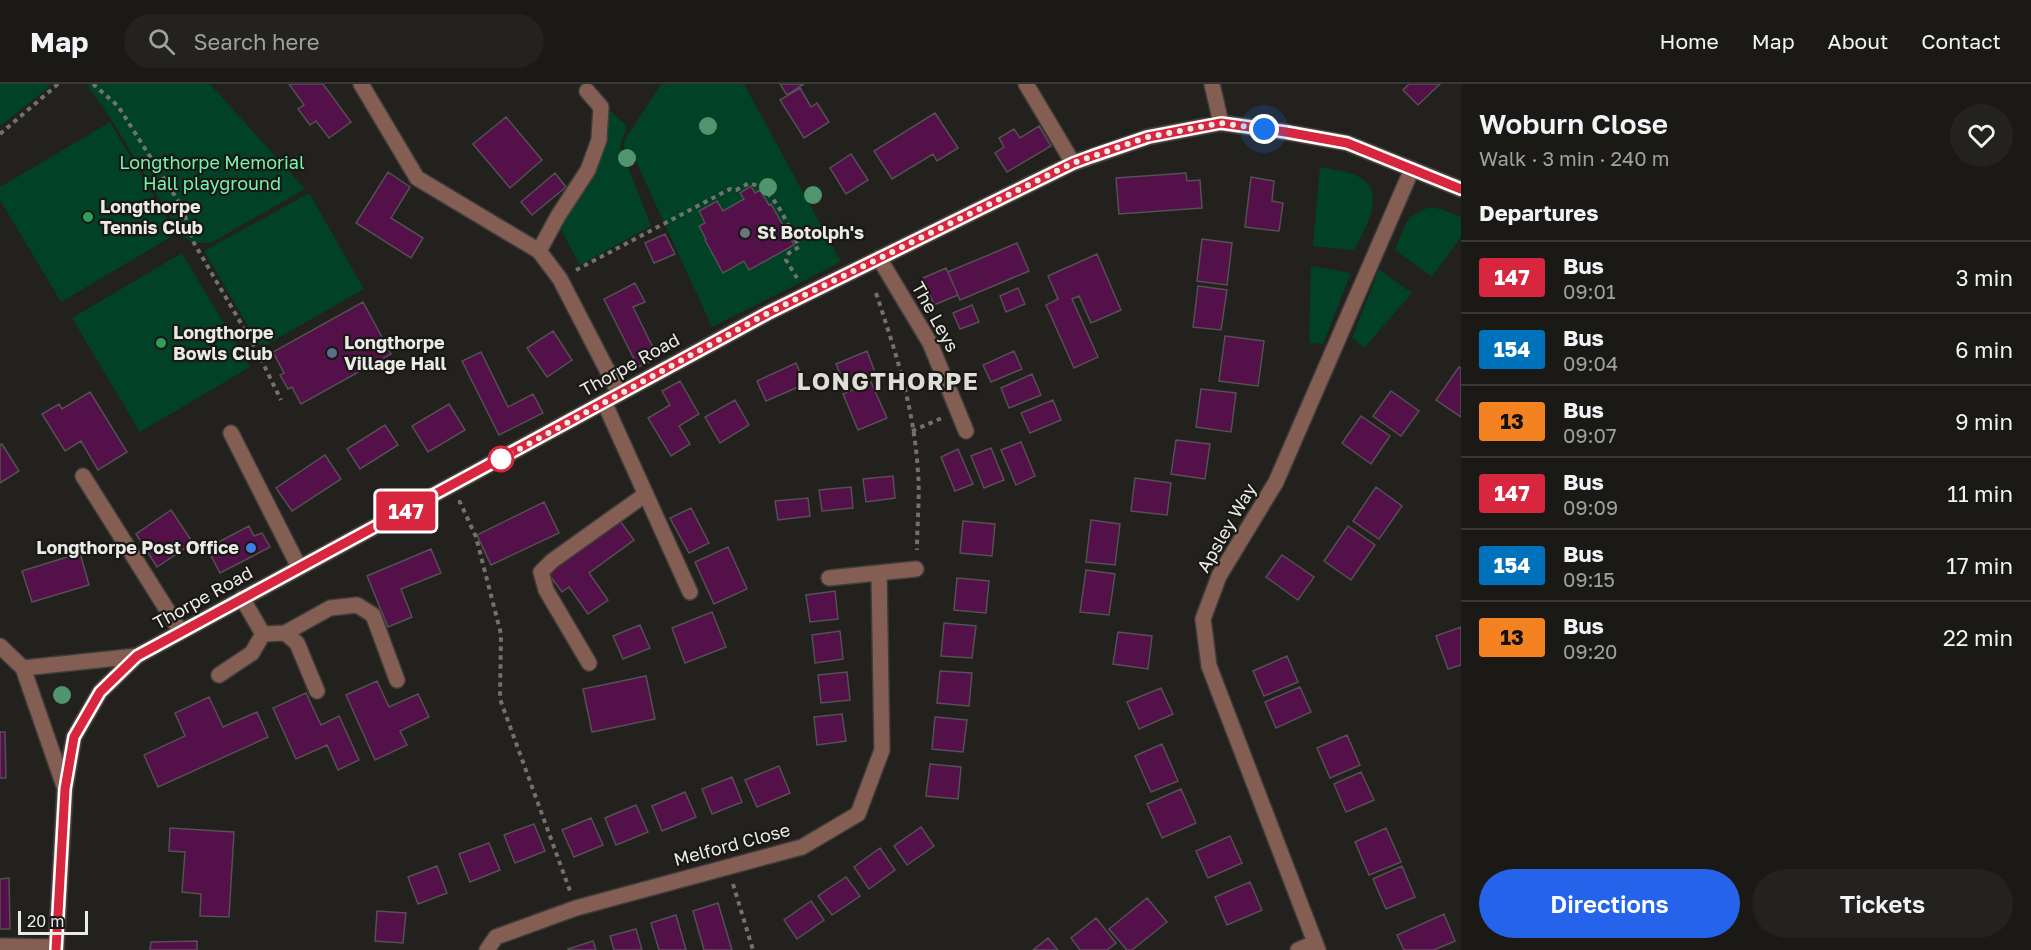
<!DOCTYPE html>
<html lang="en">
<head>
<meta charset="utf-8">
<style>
	body { margin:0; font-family:"Golos Text",sans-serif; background:#23221f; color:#f1f3f6; height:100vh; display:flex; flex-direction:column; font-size:22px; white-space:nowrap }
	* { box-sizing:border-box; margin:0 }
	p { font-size:20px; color:#9fa0a1 }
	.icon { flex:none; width:33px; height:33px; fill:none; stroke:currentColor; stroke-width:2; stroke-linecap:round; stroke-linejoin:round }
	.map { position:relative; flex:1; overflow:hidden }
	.details { display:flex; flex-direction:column; background:#1a1916; width:570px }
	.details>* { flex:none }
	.badge { padding:0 12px; border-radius:4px; font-size:21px; line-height:39px }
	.scale { position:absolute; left:18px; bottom:15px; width:70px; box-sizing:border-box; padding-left:6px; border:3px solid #eaeae7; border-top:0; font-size:16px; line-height:21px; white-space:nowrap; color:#eaeae7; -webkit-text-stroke:4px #191814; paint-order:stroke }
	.you { position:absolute; width:30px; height:30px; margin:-15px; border:4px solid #fff; border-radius:50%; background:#1a73e8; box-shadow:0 0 0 9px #1a73e833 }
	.map>.badge { position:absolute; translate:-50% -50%; box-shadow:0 0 0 3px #fff }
	h2 { padding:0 18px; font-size:22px; line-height:54px }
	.round { display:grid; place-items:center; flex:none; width:63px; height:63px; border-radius:32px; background:#23221f }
	.headline { display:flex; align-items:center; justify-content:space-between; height:102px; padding:0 18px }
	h1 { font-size:28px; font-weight:600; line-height:45px }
	.action { display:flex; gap:12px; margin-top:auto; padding:12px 18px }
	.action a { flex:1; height:69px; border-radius:36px; background:#2563eb; color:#fff; font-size:24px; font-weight:600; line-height:69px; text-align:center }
	.action a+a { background:#23221f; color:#f1f3f6 }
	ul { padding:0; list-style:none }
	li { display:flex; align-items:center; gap:18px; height:72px; padding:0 18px; border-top:2px solid #383835 }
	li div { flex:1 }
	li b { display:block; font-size:22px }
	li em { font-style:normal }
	li .badge { min-width:66px; font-weight:700; text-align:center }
	header { display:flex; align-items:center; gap:36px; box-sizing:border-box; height:84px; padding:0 30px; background:#1a1916; border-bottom:2px solid #383835 }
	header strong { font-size:28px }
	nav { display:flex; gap:33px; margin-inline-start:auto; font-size:21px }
	.search { width:420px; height:54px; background:#23221f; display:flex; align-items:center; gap:15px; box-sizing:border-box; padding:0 21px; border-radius:33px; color:#9fa0a1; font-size:22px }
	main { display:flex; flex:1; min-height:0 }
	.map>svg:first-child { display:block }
</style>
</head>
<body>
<header>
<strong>Map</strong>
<div class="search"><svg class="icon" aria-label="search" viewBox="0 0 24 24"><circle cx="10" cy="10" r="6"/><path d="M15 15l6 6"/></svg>Search here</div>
<nav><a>Home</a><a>Map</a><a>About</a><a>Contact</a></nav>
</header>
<main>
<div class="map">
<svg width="1461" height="866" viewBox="0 0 1461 866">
	<rect width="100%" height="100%" fill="#22211d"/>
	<!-- green -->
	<path fill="#014125" d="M0,0H53L0,42Z
		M86,0H210L305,105L211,159H194L182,152L111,35Z
		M661,0H744L841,178L712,243L633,71L623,62L626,54Z
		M608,25L627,42L620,62L651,142L580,181L559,142Z
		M110,38L176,150L61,218L0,116V103Z
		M1320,83C1332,85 1346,87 1357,92C1389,106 1365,145 1354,166L1313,162Z
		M309,109L364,205L261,264L204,167Z
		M1431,123L1444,126L1461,133V153L1432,193L1395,166C1405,142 1404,131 1431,123Z
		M182,169L250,283L140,348L72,234Z
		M1311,182L1351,189L1323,260L1309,259Z
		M1379,185L1412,209L1364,264L1352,254Z"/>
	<!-- building -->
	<path fill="#531049" stroke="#545053" stroke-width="1.5" d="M289,0H323L351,38L329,54L316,37L310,41L298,25L304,21Z
		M780,0H804L787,11Z
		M1409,0H1440L1418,21L1403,6Z
		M800,4L811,23L817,19L829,38L804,54L780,16Z
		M935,29L958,64L937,77L933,70L892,95L874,67Z
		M506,33L542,76L510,104L473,60Z
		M1039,42L1051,62L1007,88L995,69L1004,63L999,54L1014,45L1020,54Z
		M851,70L868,96L846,110L830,84Z
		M388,88L410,103L391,134L423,154L411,174L356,139Z
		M555,89L566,103L532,131L521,118Z
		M1186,89L1187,97L1200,96L1202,124L1119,130L1116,94Z
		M1251,93L1274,97L1272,117L1283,119L1279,147L1245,143Z
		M751,102L755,109L760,106L769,121L771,120L794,161L749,186L744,177L723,189L705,156L706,155L699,142L705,139L699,127L717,117L723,127L744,115L740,109Z
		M665,150L675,170L654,179L645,159Z
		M1202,155L1232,159L1227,201L1197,197Z
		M1017,159L1029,187L960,216L948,188Z
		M1097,170L1121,226L1091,239L1079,212L1072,215L1098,273L1074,284L1046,221L1058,215L1048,192Z
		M946,184L958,211L934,221L923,194Z
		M635,199L645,218L633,223L658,274L638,283L604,215Z
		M1198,202L1227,206L1221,246L1193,243Z
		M1018,204L1025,220L1006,228L1000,212Z
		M363,218L391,270L301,320L292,303L288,305L280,291L284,289L273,268Z
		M972,221L979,238L960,245L953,229Z
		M553,247L572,276L547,293L527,264Z
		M1225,252L1264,257L1258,302L1219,297Z
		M867,267L875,288L845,301L836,280Z
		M1014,267L1022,285L991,298L983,281Z
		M481,268L508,323L533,310L543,329L499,351L462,277Z
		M796,279L805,300L766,317L757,297Z
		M1459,283L1461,284V333L1436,316Z
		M1032,290L1041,311L1009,324L1001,304Z
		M680,297L699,330L679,342L690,360L671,372L648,334L670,321L662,307Z
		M871,298L887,334L858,346L843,310Z
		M1201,305L1236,309L1231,348L1196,343Z
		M1391,307L1419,327L1401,352L1373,332Z
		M90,308L127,368L98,386L81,357L65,367L42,330L59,320L62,325Z
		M735,316L749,341L720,359L705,333Z
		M1053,316L1061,336L1030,349L1021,329Z
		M449,320L465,346L428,368L412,342Z
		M1361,332L1390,352L1371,380L1342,359Z
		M385,341L398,361L360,385L347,365Z
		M1176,356L1210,360L1205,395L1171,390Z
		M1021,358L1035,392L1016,401L1001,366Z
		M2,360L19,387L0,399V361Z
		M991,364L1004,396L984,404L971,372Z
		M958,365L973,400L955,407L941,373Z
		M325,371L341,395L292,427L276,404Z
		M893,392L895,414L866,418L863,395Z
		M1135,394L1171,399L1167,431L1131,427Z
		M851,403L853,424L822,427L819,406Z
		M1376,403L1402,422L1379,455L1353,437Z
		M808,414L810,432L778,436L775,417Z
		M544,418L559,449L491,481L477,451Z
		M691,424L709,459L689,469L670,434Z
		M171,426L193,459L157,483L136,450Z
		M1091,436L1120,440L1115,481L1086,478Z
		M620,437L634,456L589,489L608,516L588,530L569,503L562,508L548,489Z
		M963,437L995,440L992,472L960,469Z
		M249,442L254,452L262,449L270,463L220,489L207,464Z
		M1348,442L1375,461L1351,496L1324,477Z
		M728,463L747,505L714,520L695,478Z
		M431,465L441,489L401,505L412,533L388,543L367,492Z
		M80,469L89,501L32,518L22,487Z
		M1282,471L1314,493L1298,516L1266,493Z
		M1086,486L1115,490L1109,531L1080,528Z
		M957,494L989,497L986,529L954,526Z
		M835,507L838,535L810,538L806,511Z
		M712,528L726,563L685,579L672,544Z
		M944,539L976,542L972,574L941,572Z
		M640,541L650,564L623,575L613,552Z
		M1461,543V581L1448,585L1436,552Z
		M840,547L843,575L815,579L812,551Z
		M1118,548L1152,552L1148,585L1113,580Z
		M1287,572L1298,598L1264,612L1253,587Z
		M940,587L972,589L969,622L937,619Z
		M847,588L850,616L821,619L818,591Z
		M646,592L655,635L592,648L583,605Z
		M377,597L389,623L418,610L429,633L400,647L407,661L375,676L346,611Z
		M1300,603L1311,628L1276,644L1265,618Z
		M1161,604L1173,630L1139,645L1127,618Z
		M306,609L321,641L339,632L359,676L338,686L327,661L296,675L273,624Z
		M209,613L223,643L257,628L268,653L158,703L144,671L185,652L175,629Z
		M842,630L846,657L817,661L814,633Z
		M935,633L967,636L963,668L932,665Z
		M0,648H5L6,694H0Z
		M1347,651L1360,681L1330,694L1317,664Z
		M1162,660L1178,697L1151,708L1135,672Z
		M930,680L961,683L958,715L926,712Z
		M779,682L790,709L757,723L745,696Z
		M1361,688L1374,716L1346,728L1334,700Z
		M732,693L742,718L712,730L702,705Z
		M1181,705L1196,739L1162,754L1147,720Z
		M685,708L696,733L662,747L652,722Z
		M636,721L648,748L616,761L605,734Z
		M591,734L603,761L574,773L562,746Z
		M534,740L545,767L515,779L504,751Z
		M921,743L934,762L907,781L894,762Z
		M170,744L234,748L229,833L200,832L201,810L182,808L185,768L169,767Z
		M1386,744L1401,778L1369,791L1355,758Z
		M1230,752L1242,779L1208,794L1196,767Z
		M489,759L500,786L470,798L459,770Z
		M880,764L895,786L869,805L854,783Z
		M437,782L447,809L418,820L408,793Z
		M1402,782L1415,813L1386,825L1373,795Z
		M846,793L860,812L832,831L818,812Z
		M9,794L10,845H0V795Z
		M1250,798L1262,826L1227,841L1215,813Z
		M1147,814L1167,838L1132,866H1127L1109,845Z
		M811,817L824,836L797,855L784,836Z
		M718,819L732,866H704L693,827Z
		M377,827L406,829L403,859L375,857Z
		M1444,830L1455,857L1434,866H1404L1397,851Z
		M676,831L686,866H659L651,839Z
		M1096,834L1116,859L1107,866H1080L1071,854Z
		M636,845L642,866H614L610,852Z
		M1048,854L1058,866H1033Z
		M197,857V866H150L151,858Z
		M593,857L596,866H568V865Z"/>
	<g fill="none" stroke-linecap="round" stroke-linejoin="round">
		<defs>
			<path id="minor" d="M361,0L417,94L539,167L560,195L619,309
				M1026,0L1073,79
				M1212,0L1221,39
				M539,167L558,132L588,86L599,56L601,23L587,7
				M879,174L930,259L966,347
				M604,318L690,508
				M231,349L299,483
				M83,392L181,548
				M829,494L916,485
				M242,514L263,550L285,549L330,524L357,521L373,531L397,596
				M285,549L297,559L317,607
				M0,562L23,584L64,702
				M589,579L546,506L541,488L552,477L646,410
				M23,584L137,572
				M219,591L252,569L263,550
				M0,862L56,863
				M56,866L65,705L74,653L100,608L137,572L768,229L1073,79L1148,53L1221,39L1286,48L1347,59L1461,105
				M487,866L496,853L576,824L802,763L858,730L882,666L879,490
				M1298,866L1314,859
				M1318,866L1209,582L1203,535L1219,492L1276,398L1412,85"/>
		</defs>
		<!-- minor casing -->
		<use href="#minor" stroke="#3e3d39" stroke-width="18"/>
		<!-- path -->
		<path stroke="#72716e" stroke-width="4" stroke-dasharray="4.5 4.5" stroke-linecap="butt" d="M93,0L118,22L182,123L194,159L256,265L281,316
			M0,50L58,0
			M576,186L730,105L736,106L749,99C776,105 787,141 799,163L789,169L786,176L797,194
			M876,209C896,269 914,324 918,388C920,413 917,440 917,466
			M912,347L942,334
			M458,418H460L476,453L501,550L500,615L570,807
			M733,800L753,866"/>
		<!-- minor -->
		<use href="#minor" stroke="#845e52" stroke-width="15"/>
	</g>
	<!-- trees -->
	<g fill="#50956e">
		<circle cx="708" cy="42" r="9"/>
		<circle cx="627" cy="74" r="9"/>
		<circle cx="768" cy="103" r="9"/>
		<circle cx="813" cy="111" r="9"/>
		<circle cx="62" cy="611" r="9"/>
	</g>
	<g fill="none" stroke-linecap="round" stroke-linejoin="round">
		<defs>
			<path id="line" d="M56,866L65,705L74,653L100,608L137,572L768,229L1073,79L1092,72L1148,53L1221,39L1286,48L1347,59L1461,105"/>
		</defs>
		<!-- line casing -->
		<use href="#line" stroke="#fff" stroke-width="14"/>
		<!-- line -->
		<use href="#line" stroke="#d7263d" stroke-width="9"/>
		<!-- walk -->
		<path stroke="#eaeae7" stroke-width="6" stroke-dasharray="0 10.8" d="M501,375L768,229L1073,79L1148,53L1221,39L1264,45"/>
	</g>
	<!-- markers -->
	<g fill="#2e9e5b" stroke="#191814" stroke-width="2">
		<circle cx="88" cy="133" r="6"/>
		<circle cx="161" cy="259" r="6"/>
	</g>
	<circle fill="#6b7280" stroke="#191814" stroke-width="2" cx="745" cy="149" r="6"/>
	<circle fill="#5c6f8a" stroke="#191814" stroke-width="2" cx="332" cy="269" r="6"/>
	<circle fill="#fff" stroke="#d7263d" stroke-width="3" cx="501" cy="375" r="12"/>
	<circle fill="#3f7fe0" stroke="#191814" stroke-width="2" cx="251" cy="464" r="6"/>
	<g text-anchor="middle" stroke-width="4.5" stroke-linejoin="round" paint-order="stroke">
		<!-- park labels -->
		<g font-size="18" fill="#76f4b0" stroke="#191814">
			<text x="212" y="85">Longthorpe Memorial<tspan x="212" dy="21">Hall playground</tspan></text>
		</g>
		<!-- poi labels -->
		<g font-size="18" font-weight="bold" fill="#eaeae7" stroke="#191814" text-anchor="start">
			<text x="100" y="129">Longthorpe<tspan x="100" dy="21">Tennis Club</tspan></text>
			<text x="757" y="155">St Botolph's</text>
			<text x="173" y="255">Longthorpe<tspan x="173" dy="21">Bowls Club</tspan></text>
			<text x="344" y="265">Longthorpe<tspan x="344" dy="21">Village Hall</tspan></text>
			<text x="239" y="470" text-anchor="end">Longthorpe Post Office</text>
		</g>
		<!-- street labels -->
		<g font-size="18" fill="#eaeae7" stroke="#191814">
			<text transform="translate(935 233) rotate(61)" y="6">The Leys</text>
			<text transform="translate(630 281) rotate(-29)" y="6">Thorpe Road</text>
			<text transform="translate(1227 444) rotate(-60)" y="6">Apsley Way</text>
			<text transform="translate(203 514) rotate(-29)" y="6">Thorpe Road</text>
			<text transform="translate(732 761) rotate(-15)" y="6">Melford Close</text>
		</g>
		<!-- district labels -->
		<g font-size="24" font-weight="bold" letter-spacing="1.5" fill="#deddd7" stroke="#191814">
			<text x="888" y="306">LONGTHORPE</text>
		</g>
	</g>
</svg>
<div class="scale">20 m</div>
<div class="you" style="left:1264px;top:45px"></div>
<b class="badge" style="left:406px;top:427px;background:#d7263d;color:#fff">147</b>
</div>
<section class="details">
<div class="headline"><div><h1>Woburn Close</h1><p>Walk · 3 min · 240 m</p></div><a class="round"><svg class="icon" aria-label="heart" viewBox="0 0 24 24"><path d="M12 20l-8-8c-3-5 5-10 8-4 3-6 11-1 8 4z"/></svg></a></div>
<h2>Departures</h2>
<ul>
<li><span class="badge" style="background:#d7263d;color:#fff">147</span><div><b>Bus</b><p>09:01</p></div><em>3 min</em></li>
<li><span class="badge" style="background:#0072bc;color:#fff">154</span><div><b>Bus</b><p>09:04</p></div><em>6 min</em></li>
<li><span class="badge" style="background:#f58220;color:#111">13</span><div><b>Bus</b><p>09:07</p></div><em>9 min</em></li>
<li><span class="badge" style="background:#d7263d;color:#fff">147</span><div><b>Bus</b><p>09:09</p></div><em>11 min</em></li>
<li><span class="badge" style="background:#0072bc;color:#fff">154</span><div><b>Bus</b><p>09:15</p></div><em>17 min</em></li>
<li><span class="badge" style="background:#f58220;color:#111">13</span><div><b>Bus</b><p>09:20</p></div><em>22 min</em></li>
</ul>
<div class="action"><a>Directions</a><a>Tickets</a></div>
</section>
</main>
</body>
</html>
